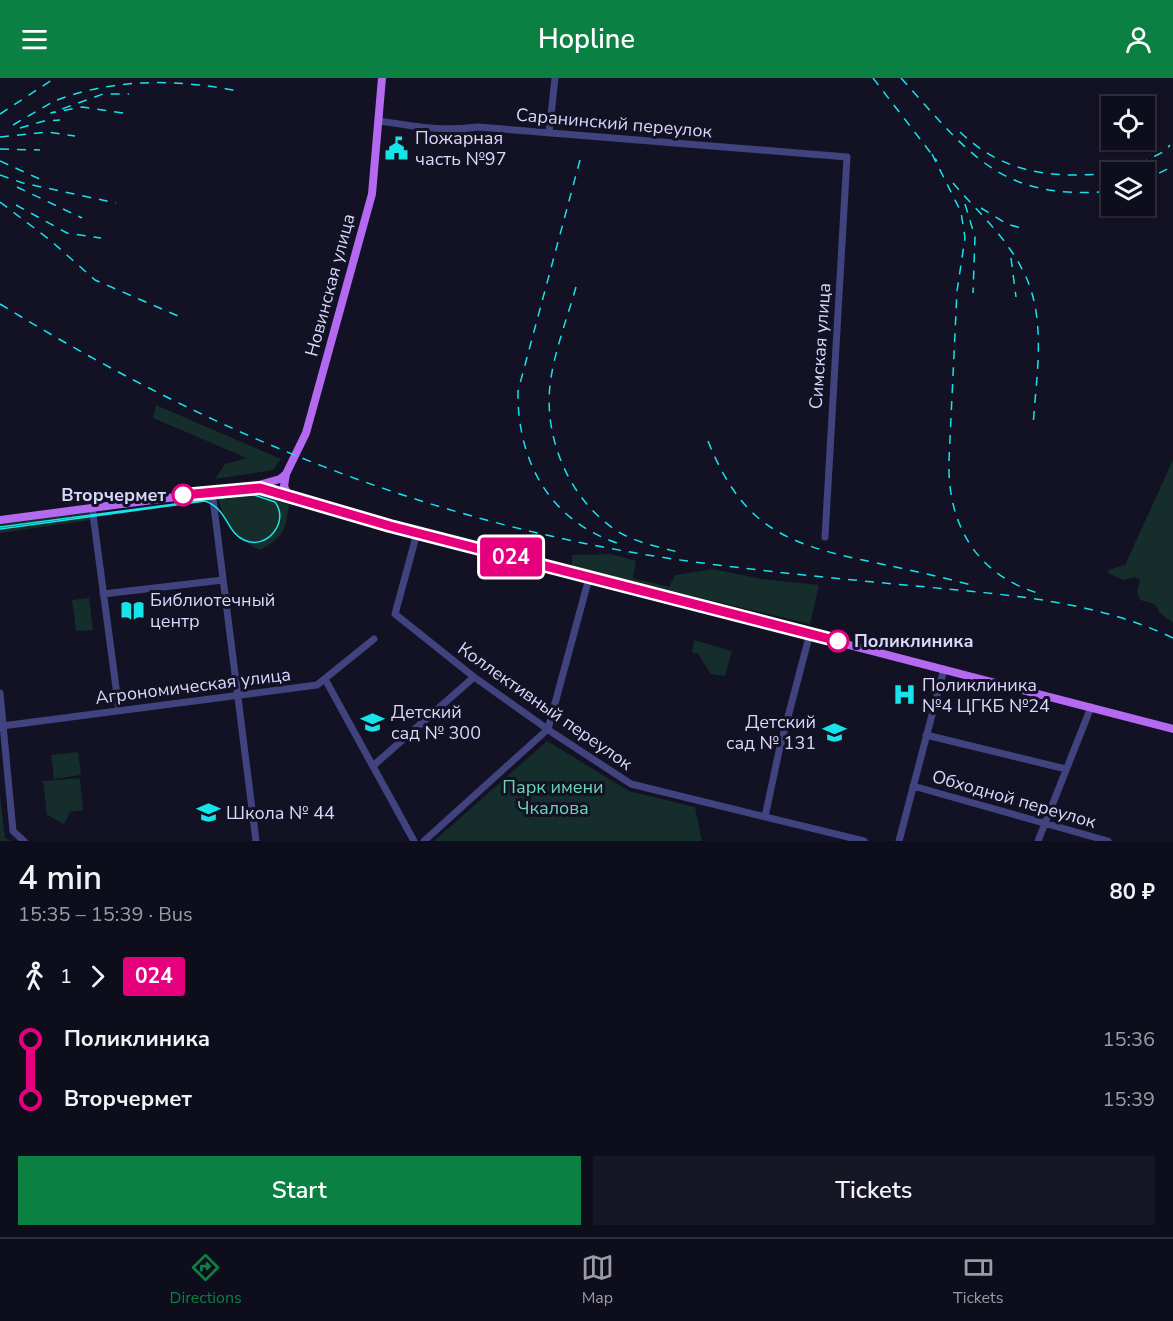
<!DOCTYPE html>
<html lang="en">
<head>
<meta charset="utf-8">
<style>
	body { margin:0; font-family:"Nunito Sans",sans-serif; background:#171624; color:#f1f3f6; height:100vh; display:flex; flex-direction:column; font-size:22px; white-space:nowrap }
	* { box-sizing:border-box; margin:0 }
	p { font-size:20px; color:#9b9ca3 }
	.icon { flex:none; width:33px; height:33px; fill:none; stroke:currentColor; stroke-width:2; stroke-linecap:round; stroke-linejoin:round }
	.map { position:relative; height:763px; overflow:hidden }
	.sheet { display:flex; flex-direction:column; background:#0e0d1b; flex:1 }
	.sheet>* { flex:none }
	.badge { padding:0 12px; border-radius:4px; font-size:21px; line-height:39px }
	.controls { position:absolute; left:1101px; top:18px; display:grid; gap:12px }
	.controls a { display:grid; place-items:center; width:54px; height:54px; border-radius:0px; background:#0e0d1b; box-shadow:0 2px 4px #0004,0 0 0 2px #2e2d3a; font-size:30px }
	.map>.badge { position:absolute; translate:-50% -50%; box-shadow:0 0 0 3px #fff }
	.legs { display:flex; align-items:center; gap:9px; height:66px; padding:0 18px; font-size:20px }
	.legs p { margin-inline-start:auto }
	.headline { display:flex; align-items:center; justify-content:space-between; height:102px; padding:0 18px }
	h1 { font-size:33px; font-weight:600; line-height:45px }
	.cta { display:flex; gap:12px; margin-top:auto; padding:12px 18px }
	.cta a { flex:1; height:69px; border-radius:0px; background:#0b8043; color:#fff; font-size:24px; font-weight:600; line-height:69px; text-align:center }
	.cta a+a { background:#171624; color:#f1f3f6 }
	ul { padding:0 18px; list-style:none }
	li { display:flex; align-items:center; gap:21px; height:60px; font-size:22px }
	li i { display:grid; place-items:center; width:9px; height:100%; margin:0 8px; background:currentColor }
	li i::after { content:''; width:15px; height:15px; margin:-8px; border:4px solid; border-radius:50%; background:#0e0d1b }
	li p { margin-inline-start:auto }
	li:first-child i { background:linear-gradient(#0000 50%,currentColor 0) }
	li:last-child i { background:linear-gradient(currentColor 50%,#0000 0) }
	header { display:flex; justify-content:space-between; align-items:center; height:78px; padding:0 18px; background:#0b8043; color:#fff; font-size:27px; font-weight:600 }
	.tabs { display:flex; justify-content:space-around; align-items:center; height:84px; border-top:2px solid #2e2d3a; background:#0e0d1b; font-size:16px; color:#9b9ca3 }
	.tabs a { display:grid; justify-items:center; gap:3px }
	.tabs .active { color:#0b8043 }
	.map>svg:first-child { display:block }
</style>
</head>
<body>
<header><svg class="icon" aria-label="menu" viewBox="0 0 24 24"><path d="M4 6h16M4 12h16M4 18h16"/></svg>Hopline<svg class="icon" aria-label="person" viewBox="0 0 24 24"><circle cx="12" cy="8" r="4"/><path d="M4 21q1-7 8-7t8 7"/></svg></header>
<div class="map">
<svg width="1173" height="763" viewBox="0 0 1173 763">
	<rect width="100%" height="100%" fill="#131124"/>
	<!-- green -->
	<path fill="#152d2b" d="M156,327L281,381L273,392L215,401L225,386L247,380L153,340Z
		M1173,382V545L1160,535L1155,526L1140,522L1137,514L1140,502L1134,499L1123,502L1108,495V492L1125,487Z
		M257,414L289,427C286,452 283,460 260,472C233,459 225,449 218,419L219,417Z
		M87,432L91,442L0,455V445Z
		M611,476L636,483L633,500L669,509L675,497L713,491L762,501L819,507L810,546L572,489V477Z
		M89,520L93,552L76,553L72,522Z
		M694,562L732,573L725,598L711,596L698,576L692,574Z
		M547,663L629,713L695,729L702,763H434Z
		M78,674L81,697L54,701L51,677Z
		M80,700L83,732L70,734L64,746L47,737L43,703Z
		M0,717L5,760L11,763H0Z"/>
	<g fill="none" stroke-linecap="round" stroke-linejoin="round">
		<!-- minor -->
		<path stroke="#40437e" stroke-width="7" d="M379,43C412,48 444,54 478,49L847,79L825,459
			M549,55L555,0
			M212,413L256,763
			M92,429L119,632
			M417,455L395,536L474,599L553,655L631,706L864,763
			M103,516L223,502
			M325,601L414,763
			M0,615L13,753L24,763
			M2,648L317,607L374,561
			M926,657L1066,691
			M373,688L474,599
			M913,708L1108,763
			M765,739L779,673L810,555
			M424,763L548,651L589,500
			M899,763L944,591
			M1038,763L1091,629"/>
		<!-- major -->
		<path stroke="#b469f1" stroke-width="8" d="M286,396L284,408L289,420
			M252,409L390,448L1173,651
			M0,442L252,409L280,401L286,396L306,355L372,116L382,0"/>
		<!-- tram -->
		<path stroke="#16e4e9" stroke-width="1.5" d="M0,449L251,416L275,424C290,443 267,473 244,462C226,454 228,431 205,423L0,451"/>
		<!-- rail -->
		<path stroke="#16e4e9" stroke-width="1.5" stroke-dasharray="9 8" stroke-linecap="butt" d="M873,0L937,83
			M901,0C969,75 1000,124 1112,113
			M57,22C116,0 176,1 238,13
			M123,35L82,29L51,35L103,16H129
			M0,36L55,0
			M13,47L56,22
			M20,50L44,43L60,42
			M960,54C1001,93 1045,100 1100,96
			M0,59L48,54L75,58
			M0,71L40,72
			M932,76L961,134L965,160L957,213L949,382C947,447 977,498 1041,516
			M580,82L518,313C517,382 549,442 617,465
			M0,83L44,103
			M1124,94L1165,73L1170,67
			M0,97L23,105L116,125
			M1144,103L1173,88
			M953,105C976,132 1006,159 1022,191C1048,238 1036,298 1033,349
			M17,109L82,140
			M0,124L50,162L95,202L178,238
			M965,126L975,159L973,215
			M16,127L67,155L101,160
			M981,130L1007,146L1021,150
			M1011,180L1016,219
			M576,209C567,241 554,274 550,307C544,362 570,422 617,453C635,464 658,469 678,474
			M0,226C212,356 425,444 673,481C757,493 842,501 926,509C1010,517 1096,523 1173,560
			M708,363C743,450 786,466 872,484C905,491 938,498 971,507"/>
	</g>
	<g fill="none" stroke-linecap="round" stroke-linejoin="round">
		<defs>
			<path id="line-1" d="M183,417L260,410L390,448L838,563"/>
		</defs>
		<!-- line-1 casing -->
		<use href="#line-1" stroke="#fff" stroke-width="14"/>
		<!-- line-1 -->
		<use href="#line-1" stroke="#e6007e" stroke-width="9"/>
	</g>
	<!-- icons -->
	<defs>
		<symbol id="civic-bare" viewBox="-9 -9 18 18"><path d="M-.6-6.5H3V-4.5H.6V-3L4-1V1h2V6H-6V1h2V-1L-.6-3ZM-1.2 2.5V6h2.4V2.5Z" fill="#16e4e9" stroke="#131124" stroke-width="2.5" paint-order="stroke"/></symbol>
		<symbol id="library-bare" viewBox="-9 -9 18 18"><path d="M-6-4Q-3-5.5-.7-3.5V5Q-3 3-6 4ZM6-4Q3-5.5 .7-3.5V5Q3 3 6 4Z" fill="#16e4e9" stroke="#131124" stroke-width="2.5" paint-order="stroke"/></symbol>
		<symbol id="hospital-bare" viewBox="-9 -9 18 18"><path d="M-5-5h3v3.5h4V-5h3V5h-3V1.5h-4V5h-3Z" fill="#16e4e9" stroke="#131124" stroke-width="2.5" paint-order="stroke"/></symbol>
		<symbol id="school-bare" viewBox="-9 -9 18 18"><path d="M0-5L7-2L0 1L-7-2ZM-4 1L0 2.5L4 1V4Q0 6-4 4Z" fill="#16e4e9" stroke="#131124" stroke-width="2.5" paint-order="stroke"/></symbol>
	</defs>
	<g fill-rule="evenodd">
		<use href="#civic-bare" x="380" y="54" width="33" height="33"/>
		<use href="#library-bare" x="116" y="516" width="33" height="33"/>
		<use href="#hospital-bare" x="888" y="600" width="33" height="33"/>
		<use href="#school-bare" x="356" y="628" width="33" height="33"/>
		<use href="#school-bare" x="818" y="638" width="33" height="33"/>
		<use href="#school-bare" x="192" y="718" width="33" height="33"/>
	</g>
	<!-- markers -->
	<g fill="#fff" stroke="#e6007e" stroke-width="3">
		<circle cx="183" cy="417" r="10"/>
		<circle cx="838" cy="563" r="10"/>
	</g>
	<g text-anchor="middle" stroke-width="6" stroke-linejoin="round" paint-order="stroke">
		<!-- street labels -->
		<g font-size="18" fill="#d9d8fb" stroke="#131124">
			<text transform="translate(614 45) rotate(5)" y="6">Саранинский переулок</text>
			<text transform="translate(330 207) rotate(-75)" y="6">Новинская улица</text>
			<text transform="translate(820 268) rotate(-86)" y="6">Симская улица</text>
			<text transform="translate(193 608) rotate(-7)" y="6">Агрономическая улица</text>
			<text transform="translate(545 628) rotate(35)" y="6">Коллективный переулок</text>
			<text transform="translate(1014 721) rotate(16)" y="6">Обходной переулок</text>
		</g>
		<!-- poi labels -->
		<g font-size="18" fill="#d9d8fb" stroke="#131124" text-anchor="start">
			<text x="415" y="66">Пожарная<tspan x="415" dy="21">часть №97</tspan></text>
			<text x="150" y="528">Библиотечный<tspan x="150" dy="21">центр</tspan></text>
			<text x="922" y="613">Поликлиника<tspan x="922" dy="21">№4 ЦГКБ №24</tspan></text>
			<text x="391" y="640">Детский<tspan x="391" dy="21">сад № 300</tspan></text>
			<text x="816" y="650" text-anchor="end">Детский<tspan x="816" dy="21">сад № 131</tspan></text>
			<text x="226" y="741">Школа № 44</text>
		</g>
		<!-- stop labels -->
		<g font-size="18" font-weight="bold" fill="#d9d8fb" stroke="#131124" text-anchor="end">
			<text x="166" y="423">Вторчермет</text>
			<text x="854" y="569" text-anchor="start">Поликлиника</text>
		</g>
		<!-- park labels -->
		<g font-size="18" fill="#6ad5b2" stroke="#131124">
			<text x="553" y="715">Парк имени<tspan x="553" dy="21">Чкалова</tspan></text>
		</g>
	</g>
</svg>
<div class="controls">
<a><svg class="icon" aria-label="locate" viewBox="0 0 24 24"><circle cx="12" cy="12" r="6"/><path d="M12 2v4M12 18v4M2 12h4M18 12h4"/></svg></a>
<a><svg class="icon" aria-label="layers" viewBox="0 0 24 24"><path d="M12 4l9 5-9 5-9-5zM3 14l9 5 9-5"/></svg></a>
</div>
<b class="badge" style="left:511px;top:479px;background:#e6007e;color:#fff">024</b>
</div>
<section class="sheet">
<div class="headline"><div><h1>4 min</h1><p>15:35 – 15:39 · Bus</p></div><b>80 ₽</b></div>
<div class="legs"><svg class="icon" aria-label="walk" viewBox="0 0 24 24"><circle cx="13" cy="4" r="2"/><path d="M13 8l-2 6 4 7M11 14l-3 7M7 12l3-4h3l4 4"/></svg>1<svg class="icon" aria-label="forward" viewBox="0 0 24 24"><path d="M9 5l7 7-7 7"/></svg><b class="badge" style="background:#e6007e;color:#fff">024</b></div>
<ul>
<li><i style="color:#e6007e"></i><b>Поликлиника</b><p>15:36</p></li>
<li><i style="color:#e6007e"></i><b>Вторчермет</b><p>15:39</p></li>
</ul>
<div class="cta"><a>Start</a><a>Tickets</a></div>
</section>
<nav class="tabs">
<a class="active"><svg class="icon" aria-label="directions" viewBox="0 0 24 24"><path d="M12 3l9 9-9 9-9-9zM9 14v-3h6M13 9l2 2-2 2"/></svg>Directions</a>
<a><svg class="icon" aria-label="map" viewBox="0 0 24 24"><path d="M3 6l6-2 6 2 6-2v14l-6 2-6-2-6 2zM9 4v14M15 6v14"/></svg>Map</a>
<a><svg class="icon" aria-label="tickets" viewBox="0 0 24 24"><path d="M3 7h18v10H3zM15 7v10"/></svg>Tickets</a>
</nav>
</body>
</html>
